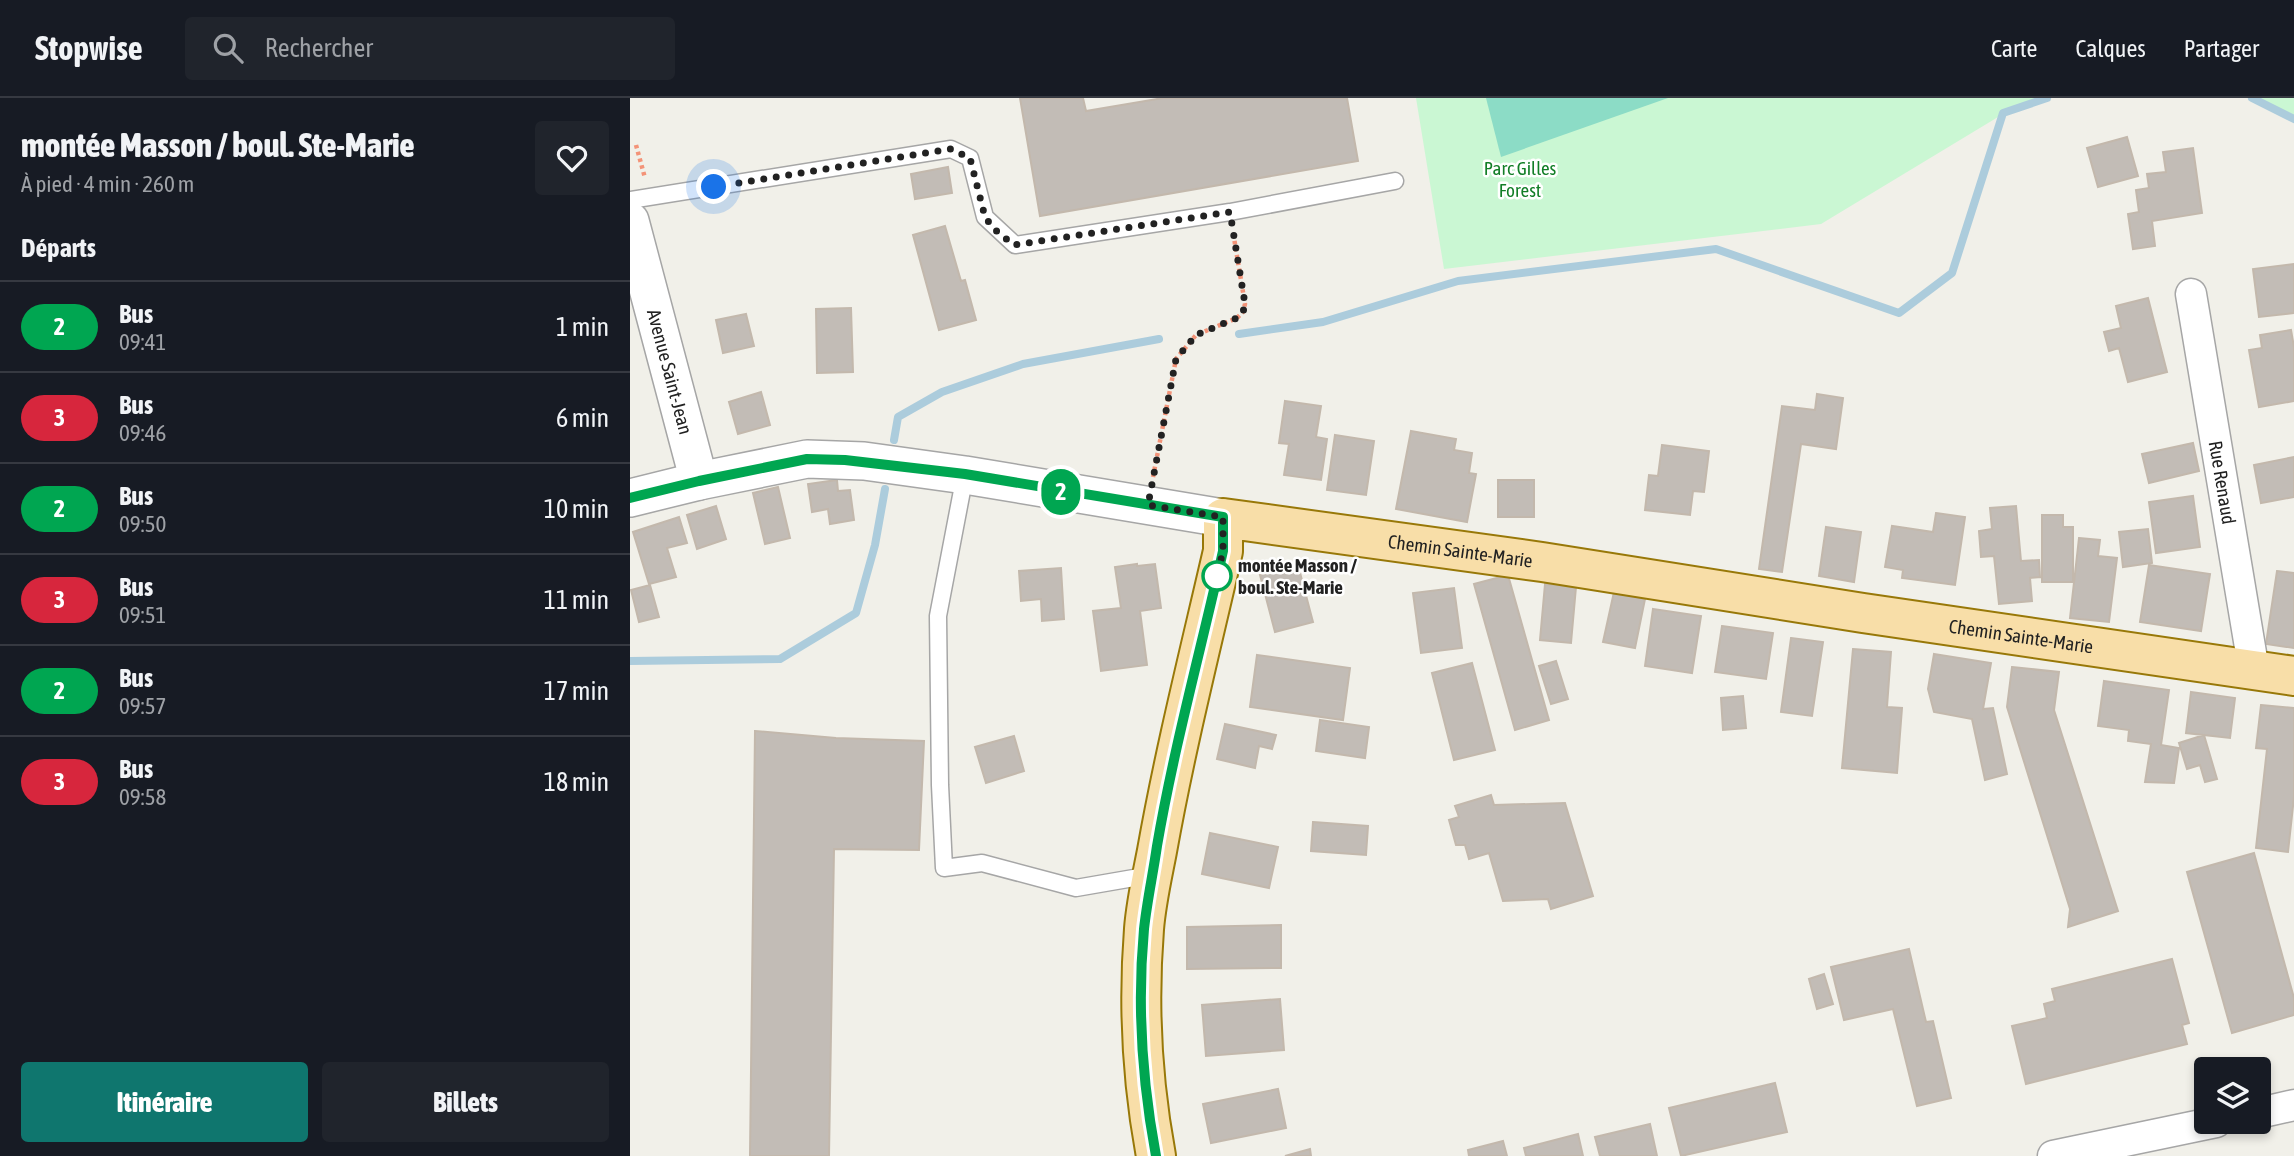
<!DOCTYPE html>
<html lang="fr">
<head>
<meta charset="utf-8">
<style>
	body { margin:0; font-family:"Asap Condensed",sans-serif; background:#20242c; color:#f1f3f6; height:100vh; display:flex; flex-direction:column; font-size:26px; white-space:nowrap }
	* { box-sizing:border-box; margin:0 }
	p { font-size:23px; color:#9ea1a6 }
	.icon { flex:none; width:38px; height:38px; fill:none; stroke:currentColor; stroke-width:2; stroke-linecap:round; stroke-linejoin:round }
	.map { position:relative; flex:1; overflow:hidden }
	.sheet { display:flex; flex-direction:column; background:#171b24; width:630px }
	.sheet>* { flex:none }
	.badge { padding:0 14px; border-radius:23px; font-size:24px; line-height:46px }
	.fabs { position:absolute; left:1564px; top:959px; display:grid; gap:14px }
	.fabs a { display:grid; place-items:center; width:77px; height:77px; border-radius:7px; background:#171b24; box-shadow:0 4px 10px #0003; font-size:35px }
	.you { position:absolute; width:35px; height:35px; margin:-18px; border:5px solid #fff; border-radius:50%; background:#1a73e8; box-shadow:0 0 0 10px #1a73e833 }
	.map>.badge { position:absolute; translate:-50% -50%; box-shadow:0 0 0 4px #fff }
	h2 { padding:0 21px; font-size:26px; line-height:63px }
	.round { display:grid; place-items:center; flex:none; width:74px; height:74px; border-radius:7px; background:#20242c }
	.overview { display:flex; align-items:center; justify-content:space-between; height:119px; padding:0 21px }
	h1 { font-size:33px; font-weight:800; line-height:52px }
	.cta { display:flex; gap:14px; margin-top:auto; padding:14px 21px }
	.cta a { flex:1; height:80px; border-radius:7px; background:#0f766e; color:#fff; font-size:28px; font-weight:800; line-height:80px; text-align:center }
	.cta a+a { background:#20242c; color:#f1f3f6 }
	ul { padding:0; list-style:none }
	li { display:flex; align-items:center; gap:21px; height:91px; padding:0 21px; border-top:2px solid #363941 }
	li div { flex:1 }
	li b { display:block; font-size:26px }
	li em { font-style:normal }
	li .badge { min-width:77px; font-weight:700; text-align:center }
	header { display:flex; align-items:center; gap:42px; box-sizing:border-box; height:98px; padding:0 35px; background:#171b24; border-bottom:2px solid #363941 }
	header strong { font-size:33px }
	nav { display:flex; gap:38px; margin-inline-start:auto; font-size:24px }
	.search { width:490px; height:63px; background:#20242c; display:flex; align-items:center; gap:18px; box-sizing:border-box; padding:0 24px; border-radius:7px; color:#9ea1a6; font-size:26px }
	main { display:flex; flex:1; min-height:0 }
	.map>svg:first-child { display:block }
</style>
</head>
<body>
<header>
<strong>Stopwise</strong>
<div class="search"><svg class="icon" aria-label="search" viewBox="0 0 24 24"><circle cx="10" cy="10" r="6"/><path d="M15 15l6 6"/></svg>Rechercher</div>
<nav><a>Carte</a><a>Calques</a><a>Partager</a></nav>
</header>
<main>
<section class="sheet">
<div class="overview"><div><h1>montée Masson / boul. Ste-Marie</h1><p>À pied · 4 min · 260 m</p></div><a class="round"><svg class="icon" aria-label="heart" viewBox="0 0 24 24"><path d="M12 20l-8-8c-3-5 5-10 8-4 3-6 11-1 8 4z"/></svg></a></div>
<h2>Départs</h2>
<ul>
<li><span class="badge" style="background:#00a651;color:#fff">2</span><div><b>Bus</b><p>09:41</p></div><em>1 min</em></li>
<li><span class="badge" style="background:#d7263d;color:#fff">3</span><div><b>Bus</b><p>09:46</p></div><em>6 min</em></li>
<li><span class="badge" style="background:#00a651;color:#fff">2</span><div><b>Bus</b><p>09:50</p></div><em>10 min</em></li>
<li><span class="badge" style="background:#d7263d;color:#fff">3</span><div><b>Bus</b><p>09:51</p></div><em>11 min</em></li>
<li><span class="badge" style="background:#00a651;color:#fff">2</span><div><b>Bus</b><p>09:57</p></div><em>17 min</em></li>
<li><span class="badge" style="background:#d7263d;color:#fff">3</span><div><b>Bus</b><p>09:58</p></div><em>18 min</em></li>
</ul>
<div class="cta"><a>Itinéraire</a><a>Billets</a></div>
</section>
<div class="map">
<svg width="1664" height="1058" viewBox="0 0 1664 1058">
	<rect width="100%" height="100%" fill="#f1f0e9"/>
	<!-- park -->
	<path fill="#caf7d3" d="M786,0H1417L1373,16L1191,126L814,171Z
		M1622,0H1664V21Z"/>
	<!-- pitch -->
	<path fill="#8cdcc6" d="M856,0H1038L871,59Z"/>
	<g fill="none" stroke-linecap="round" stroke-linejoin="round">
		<!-- stream -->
		<path stroke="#acccdc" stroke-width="8" d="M1622,0L1664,21
			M609,236L693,224L828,183L1086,151L1269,215L1322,175L1373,15L1417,0
			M264,342L268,319L312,294L393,266L529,241
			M0,563L150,561L226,515L245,447L255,391"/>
	</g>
	<!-- building -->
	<path fill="#c2bcb6" stroke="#c3b8ac" stroke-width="2" d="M390,0H453L456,13L533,0H717L728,63L410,118Z
		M1497,39L1508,78L1468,89L1457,50Z
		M1563,50L1572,115L1522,123L1525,148L1503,151L1498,116L1509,114L1506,92L1519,90L1517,76L1536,74L1533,54Z
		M318,69L322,95L285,101L281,76Z
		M315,128L331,183L335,182L346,222L309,232L283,137Z
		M1664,166V215L1629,219L1623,171Z
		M1518,200L1537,274L1498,284L1489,250L1479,253L1474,234L1491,230L1486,208Z
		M221,210L223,274L187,275L186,211Z
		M116,216L124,248L93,255L86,222Z
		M1661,232L1664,249V303L1629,309L1619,252L1632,250L1630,237Z
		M131,294L140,327L108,336L99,304Z
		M1187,296L1213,300L1206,351L1171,346L1152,474L1129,471L1152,308L1185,312Z
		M655,303L691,308L686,339L697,341L691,382L654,377L659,346L649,345Z
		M781,333L826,341L824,352L842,355L839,375L846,376L837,424L766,411Z
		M705,337L744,343L736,397L697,392Z
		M1563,345L1569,373L1519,385L1512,356Z
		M1032,347L1079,353L1074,394L1063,393L1060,417L1015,412L1019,377L1028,378Z
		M1664,359V399L1631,405L1624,367Z
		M207,382L208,393L220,392L224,422L200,426L198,411L182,414L178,386Z
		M868,382H904V419H868Z
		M148,389L160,440L135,446L123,395Z
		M1563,398L1570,449L1526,455L1519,404Z
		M86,408L96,441L67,451L57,417Z
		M1386,408L1391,463L1409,462L1410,479L1400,480L1402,503L1369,506L1364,458L1351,459L1349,433L1362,431L1360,410Z
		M1306,415L1335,419L1325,487L1272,480L1273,472L1255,469L1262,428L1303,434Z
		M1412,417H1433V429H1443V484H1412Z
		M49,419L57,445L37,450L46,479L19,486L3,434Z
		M1196,429L1231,434L1224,484L1189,478Z
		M1518,431L1522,465L1493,469L1489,434Z
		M1449,440L1470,442L1468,458L1487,460L1479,524L1440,520Z
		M507,466V468L525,466L531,510L510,513L517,567L471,573L463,513L491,510L485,469Z
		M668,467L683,524L645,534L630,477Z
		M1519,467L1580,476L1571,533L1510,524Z
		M431,470L434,521L412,523L411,501L391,503L389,473Z
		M1647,473L1664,475V550L1636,546Z
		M878,477L919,622L885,632L844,486Z
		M915,486L946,489L941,545L910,542Z
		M20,487L29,519L9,524L1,492Z
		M824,490L832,550L791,555L783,495Z
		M984,494L1015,501L1005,550L973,544Z
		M1023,511L1071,518L1062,575L1015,568Z
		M1092,528L1143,535L1136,581L1085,574Z
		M1161,540L1193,544L1182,618L1151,614Z
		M1223,551L1261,554L1257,609L1272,610L1267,675L1212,670Z
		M1304,556L1361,565L1353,611L1363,610L1377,676L1355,682L1342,621L1304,614L1298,591Z
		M627,557L720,570L713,622L620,609Z
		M926,563L938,601L921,606L909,568Z
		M842,565L865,652L824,662L802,575Z
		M1382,569L1429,574L1424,612L1488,813L1438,829L1440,811L1377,609Z
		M1474,583L1539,592L1531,647L1549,650L1544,685L1515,684L1521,646L1498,643L1499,632L1468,628Z
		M1561,594L1605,600L1600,640L1556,635Z
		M1113,598L1116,630L1093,632L1091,600Z
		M1631,607L1664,610V699L1658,754L1626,750L1637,651L1626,650Z
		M690,622L739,629L735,660L686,653Z
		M595,626L646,637L642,651L629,648L625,670L587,661Z
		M125,633L206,640L294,643L289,752L204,751L199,1058H120Z
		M1574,637L1587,681L1575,684L1570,667L1557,671L1549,645Z
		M384,638L394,673L356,685L345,649Z
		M861,697L864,707L935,705L963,798L921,811L918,801L873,803L859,755L839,761L835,747H826L819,722L829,719L825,708Z
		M683,724L738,728L736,757L681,753Z
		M580,735L648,749L639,790L572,776Z
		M1624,755L1664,900V917L1602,935L1557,774Z
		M651,827V870L557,871V829Z
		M1279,851L1296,924L1303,923L1321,1000L1287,1008L1263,911L1214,922L1201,869Z
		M1542,861L1559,925L1552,927L1557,946L1396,986L1382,928L1417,920L1414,906L1425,903L1422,891Z
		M1194,876L1203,906L1187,911L1179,881Z
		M650,901L654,952L576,958L572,907Z
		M1145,985L1157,1034L1051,1058L1039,1010Z
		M648,991L656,1030L581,1045L573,1006Z
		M1020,1026L1027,1058H970L965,1039Z
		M948,1036L953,1058H896L894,1050Z
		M873,1043L877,1058H839L838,1052Z
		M680,1051L681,1058H655Z"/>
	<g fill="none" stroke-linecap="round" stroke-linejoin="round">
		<defs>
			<path id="service" d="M0,102L321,51L340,60L355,119L385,147L600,114L765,83
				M335,377L308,518L310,687L314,770L352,765L446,790L521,777"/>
			<g id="minor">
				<path id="s1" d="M1561,196L1624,573"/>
				<path d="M1629,1015L1664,1007"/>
				<path d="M1423,1058L1586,1024"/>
			</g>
			<g id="tertiary">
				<path id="s2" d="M0,123L69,383"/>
				<path d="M0,400L69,383L177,361L234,363L335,377L593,420"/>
			</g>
			<g id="primary">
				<path id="s3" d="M526,1058C512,983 508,907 514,831C516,805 522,779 527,753C545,652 570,553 593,453V420L912,464L1233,515L1664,578"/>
			</g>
		</defs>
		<!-- service casing -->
		<use href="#service" stroke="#a6a6a6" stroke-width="19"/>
		<!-- minor casing -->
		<use href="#minor" stroke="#a6a6a6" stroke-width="33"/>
		<!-- tertiary casing -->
		<use href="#tertiary" stroke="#a6a6a6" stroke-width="40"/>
		<!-- primary casing -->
		<use href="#primary" stroke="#987808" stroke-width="42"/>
		<!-- path -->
		<path stroke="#f39378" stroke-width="4.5" stroke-dasharray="3.5 3.5" stroke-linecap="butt" d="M6,47L15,80
			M523,379L546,261L566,237L607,220L613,214L615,206L603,134"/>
		<!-- service -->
		<use href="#service" stroke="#fff" stroke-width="16"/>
		<!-- minor -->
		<use href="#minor" stroke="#fff" stroke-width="30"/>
		<!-- tertiary -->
		<use href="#tertiary" stroke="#fff" stroke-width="37"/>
		<!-- primary -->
		<use href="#primary" stroke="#f8dea8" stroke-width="38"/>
	</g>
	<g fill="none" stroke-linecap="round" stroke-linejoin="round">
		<defs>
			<path id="line" d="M0,400L69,383L177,361L215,362L335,376L593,419V453C571,551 544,649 527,748C523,776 517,803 514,831C507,907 512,983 526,1058"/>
		</defs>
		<!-- line casing -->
		<use href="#line" stroke="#fff" stroke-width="16"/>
		<!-- line -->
		<use href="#line" stroke="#00a651" stroke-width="10"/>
		<!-- walk -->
		<path stroke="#222" stroke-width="7" stroke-dasharray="0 12.6" d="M84,89L321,51L340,60L355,119L364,131L384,147L600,114L615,206L613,214L607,220L566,237L546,261L518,407L593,419V453L587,478"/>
	</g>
	<!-- markers -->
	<circle fill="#fff" stroke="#00a651" stroke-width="3.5" cx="587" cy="478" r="14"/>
	<g text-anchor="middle" stroke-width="5" stroke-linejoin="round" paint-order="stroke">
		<!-- park labels -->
		<g font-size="19" fill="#127e27" stroke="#fff">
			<text x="890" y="77">Parc Gilles<tspan x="890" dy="22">Forest</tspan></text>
		</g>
		<!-- street labels -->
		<g font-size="19" fill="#222" stroke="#fff">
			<text dy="7" stroke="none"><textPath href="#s2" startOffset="156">Avenue Saint-Jean</textPath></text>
			<text dy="7" stroke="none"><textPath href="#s1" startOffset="191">Rue Renaud</textPath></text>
			<text dy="7" stroke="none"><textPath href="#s3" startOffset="887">Chemin Sainte-Marie</textPath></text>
			<text dy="7" stroke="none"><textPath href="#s3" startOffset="1454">Chemin Sainte-Marie</textPath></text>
		</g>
		<!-- stop labels -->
		<g font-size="19" font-weight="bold" fill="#222" stroke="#fff" text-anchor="start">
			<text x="608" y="474">montée Masson /<tspan x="608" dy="22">boul. Ste-Marie</tspan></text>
		</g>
	</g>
</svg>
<div class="fabs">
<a><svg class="icon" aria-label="layers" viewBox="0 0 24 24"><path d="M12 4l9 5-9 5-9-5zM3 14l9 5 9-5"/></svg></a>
</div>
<div class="you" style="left:84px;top:89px"></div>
<b class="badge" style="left:431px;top:394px;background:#00a651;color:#fff">2</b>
</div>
</main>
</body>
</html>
